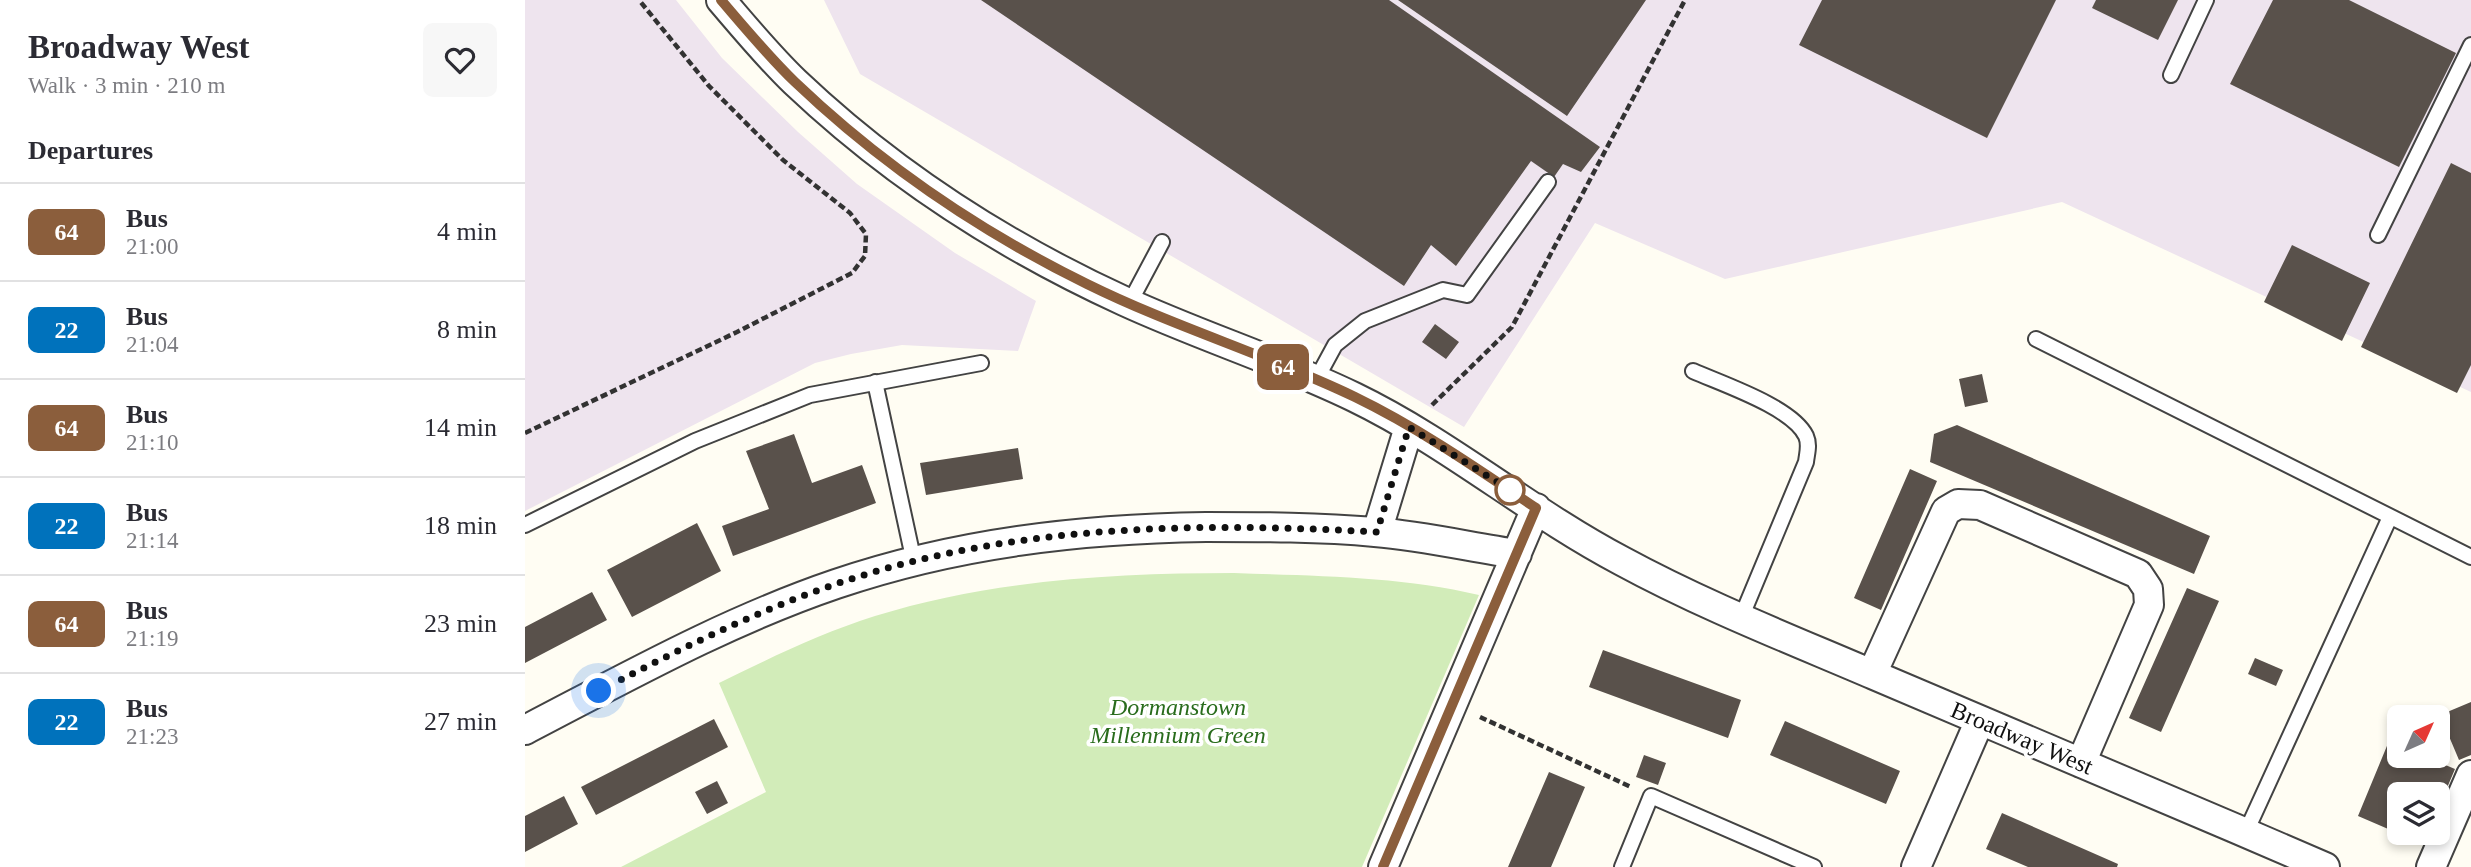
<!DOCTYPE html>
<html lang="en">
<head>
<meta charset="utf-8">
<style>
	body { margin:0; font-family:Georgia,serif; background:#f7f7f7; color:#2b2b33; height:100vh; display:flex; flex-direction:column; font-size:26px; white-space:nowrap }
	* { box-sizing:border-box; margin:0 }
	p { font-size:23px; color:#7c7c81 }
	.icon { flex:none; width:38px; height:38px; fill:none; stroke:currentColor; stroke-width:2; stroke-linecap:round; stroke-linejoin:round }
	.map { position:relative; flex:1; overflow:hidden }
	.side { display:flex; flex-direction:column; background:#fff; width:525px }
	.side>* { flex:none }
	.badge { padding:0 14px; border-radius:10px; font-size:24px; line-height:46px }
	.needle { width:46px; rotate:45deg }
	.buttons { position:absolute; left:1862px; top:705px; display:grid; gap:14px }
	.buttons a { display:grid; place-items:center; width:63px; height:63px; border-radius:10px; background:#fff; box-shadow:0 4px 10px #0003; font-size:35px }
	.you { position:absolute; width:35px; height:35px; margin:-18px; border:5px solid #fff; border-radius:50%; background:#1a73e8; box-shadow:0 0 0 10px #1a73e833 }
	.map>.badge { position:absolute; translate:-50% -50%; box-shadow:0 0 0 4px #fff }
	h2 { padding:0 28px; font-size:26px; line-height:63px }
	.round { display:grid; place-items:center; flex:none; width:74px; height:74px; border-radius:10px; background:#f7f7f7 }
	.overview { display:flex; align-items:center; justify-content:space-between; height:119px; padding:0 28px }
	h1 { font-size:33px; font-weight:700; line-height:52px }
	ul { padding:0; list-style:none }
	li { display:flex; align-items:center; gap:21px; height:98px; padding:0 28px; border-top:2px solid #e1e1e2 }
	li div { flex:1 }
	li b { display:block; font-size:26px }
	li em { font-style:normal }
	li .badge { min-width:77px; font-weight:700; text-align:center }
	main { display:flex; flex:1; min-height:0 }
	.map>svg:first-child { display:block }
</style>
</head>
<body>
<main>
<section class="side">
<div class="overview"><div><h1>Broadway West</h1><p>Walk · 3 min · 210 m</p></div><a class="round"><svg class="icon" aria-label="heart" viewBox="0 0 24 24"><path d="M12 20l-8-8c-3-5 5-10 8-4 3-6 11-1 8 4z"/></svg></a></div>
<h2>Departures</h2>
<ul>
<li><span class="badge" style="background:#8b5e3c;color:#fff">64</span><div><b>Bus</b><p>21:00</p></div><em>4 min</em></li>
<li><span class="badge" style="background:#0072bc;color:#fff">22</span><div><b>Bus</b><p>21:04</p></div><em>8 min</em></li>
<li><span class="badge" style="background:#8b5e3c;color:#fff">64</span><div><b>Bus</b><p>21:10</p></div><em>14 min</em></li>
<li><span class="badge" style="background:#0072bc;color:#fff">22</span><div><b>Bus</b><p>21:14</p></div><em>18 min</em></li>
<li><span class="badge" style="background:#8b5e3c;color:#fff">64</span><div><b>Bus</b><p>21:19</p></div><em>23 min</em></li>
<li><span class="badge" style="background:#0072bc;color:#fff">22</span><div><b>Bus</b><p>21:23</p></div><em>27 min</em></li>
</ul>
</section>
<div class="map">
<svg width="1946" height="867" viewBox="0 0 1946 867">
	<rect width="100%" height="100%" fill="#fffdf3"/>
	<!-- industrial -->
	<path fill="#eee4ee" d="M0,0H151L197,58L273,132L332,184L430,253L511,301L493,351L377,345L326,354L290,363L0,511Z
		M299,0H1946V392L1537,202L1200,279L1070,223L939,427L335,74Z"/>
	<!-- green -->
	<path fill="#d2ecb9" d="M709,573C791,576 874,576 954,595L837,867H96L241,792L194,683C245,658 296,633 350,616C465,580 590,573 709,573Z"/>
	<!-- building -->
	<path fill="#59514b" d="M456,0H864L1075,147L1056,172L1038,164L1029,177L1006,161L931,266L906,245L879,286Z
		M873,0H1121L1042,116Z
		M1297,0H1531L1462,138L1274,45Z
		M1571,0H1653L1633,40L1567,8Z
		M1748,0H1824L1931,53L1874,167L1705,84Z
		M1926,163L1946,173V365L1932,393L1836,347Z
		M1767,245L1845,283L1817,341L1739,302Z
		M910,324L934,342L921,359L897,342Z
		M1457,374L1463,402L1440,407L1434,379Z
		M1432,425L1685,536L1669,574L1405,462L1409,434Z
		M269,434L287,483L337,465L351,503L208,556L197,526L244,509L221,451Z
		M493,448L498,479L401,495L395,463Z
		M1385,469L1412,481L1356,610L1329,598Z
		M172,523L196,571L107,617L82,570Z
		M1662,588L1694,601L1636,732L1604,718Z
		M67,592L82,620L0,663V627Z
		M1078,650L1216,700L1203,738L1064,687Z
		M1730,658L1758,670L1751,686L1723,674Z
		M1946,702V755L1934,760L1915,715Z
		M189,719L203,747L71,815L56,787Z
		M1260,721L1375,771L1361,804L1245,755Z
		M1864,741L1874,746V756H1899L1930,769L1913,809V794H1874V833H1902L1898,844L1833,816Z
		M1119,755L1141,763L1133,785L1111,777Z
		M1024,772L1060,787L1026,867H983Z
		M192,781L203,803L182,814L170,792Z
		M39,796L53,824L0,852V816Z
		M1477,813L1593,864L1592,867H1503L1461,849Z"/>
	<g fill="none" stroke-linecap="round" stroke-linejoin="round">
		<defs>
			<path id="lane" d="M1646,75L1681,0
				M1853,235L1946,45
				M604,304L637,242
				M1511,339L1946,557
				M1168,371C1197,384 1267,407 1281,436C1285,445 1282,453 1281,462L1216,618
				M791,380L810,345L840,321L918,290L942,295L1023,182
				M350,382L389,562
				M0,525L170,441L285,395L456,363
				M1721,832L1865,517
				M1097,867L1126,796L1289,867"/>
			<path id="street" d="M196,0C220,28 243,56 270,82C366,173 479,246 599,301C675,336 755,361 829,397C924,443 1004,512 1097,561C1178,605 1265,639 1349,675C1499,739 1650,802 1800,867
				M852,532L884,427
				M1347,674L1421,511L1433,504L1455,505L1613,574L1623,589L1624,605L1556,763
				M0,730C102,677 202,621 311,584C432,543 554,529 681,527C738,527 794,527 850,532C898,536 945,547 992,554
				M858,867L1011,508
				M1391,867L1455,720
				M1906,867L1946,775"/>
		</defs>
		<!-- lane casing -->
		<use href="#lane" stroke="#434343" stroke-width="18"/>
		<!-- street casing -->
		<use href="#street" stroke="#434343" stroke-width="32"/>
		<!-- path -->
		<path stroke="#323232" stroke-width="4.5" stroke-dasharray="7 3.5" stroke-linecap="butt" d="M907,405L987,327L1160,0
			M0,433L212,332L327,273L340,256L341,234L325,213L258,160L184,86L114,0
			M955,717L1106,787"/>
		<!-- lane -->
		<use href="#lane" stroke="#fff" stroke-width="14"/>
		<!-- street -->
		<use href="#street" stroke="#fff" stroke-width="28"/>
	</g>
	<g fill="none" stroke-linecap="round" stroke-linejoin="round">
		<defs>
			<path id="line" d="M196,0C220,28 244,57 270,82C356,164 456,232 562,284C649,327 743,355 830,397C894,428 953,469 1011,508L858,867"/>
		</defs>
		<!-- line casing -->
		<use href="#line" stroke="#fff" stroke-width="16"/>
		<!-- line -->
		<use href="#line" stroke="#8b5e3c" stroke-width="10"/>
		<!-- walk -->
		<path stroke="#101010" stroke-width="7" stroke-dasharray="0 12.6" d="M74,691C151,651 229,612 311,584C486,524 670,522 852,532L884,427L985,490"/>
	</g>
	<!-- markers -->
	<circle fill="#fff" stroke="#8b5e3c" stroke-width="3.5" cx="985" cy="490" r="14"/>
	<g text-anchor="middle" stroke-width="7" stroke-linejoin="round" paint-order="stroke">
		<!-- park labels -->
		<g font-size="24" font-style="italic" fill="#296c1c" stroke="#fff">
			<text x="653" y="715">Dormanstown<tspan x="653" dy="28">Millennium Green</tspan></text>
		</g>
		<!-- street labels -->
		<g font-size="24" fill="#101010" stroke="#fff">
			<text transform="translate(1497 738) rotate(23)" y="8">Broadway West</text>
		</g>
	</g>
</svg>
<div class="buttons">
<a><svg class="needle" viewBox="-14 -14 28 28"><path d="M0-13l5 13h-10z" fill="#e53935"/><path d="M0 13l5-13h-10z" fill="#7c7c81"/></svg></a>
<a><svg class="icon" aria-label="layers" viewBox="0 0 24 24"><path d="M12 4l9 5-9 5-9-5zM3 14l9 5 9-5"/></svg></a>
</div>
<div class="you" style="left:74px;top:691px"></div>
<b class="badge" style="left:758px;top:367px;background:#8b5e3c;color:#fff">64</b>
</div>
</main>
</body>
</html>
